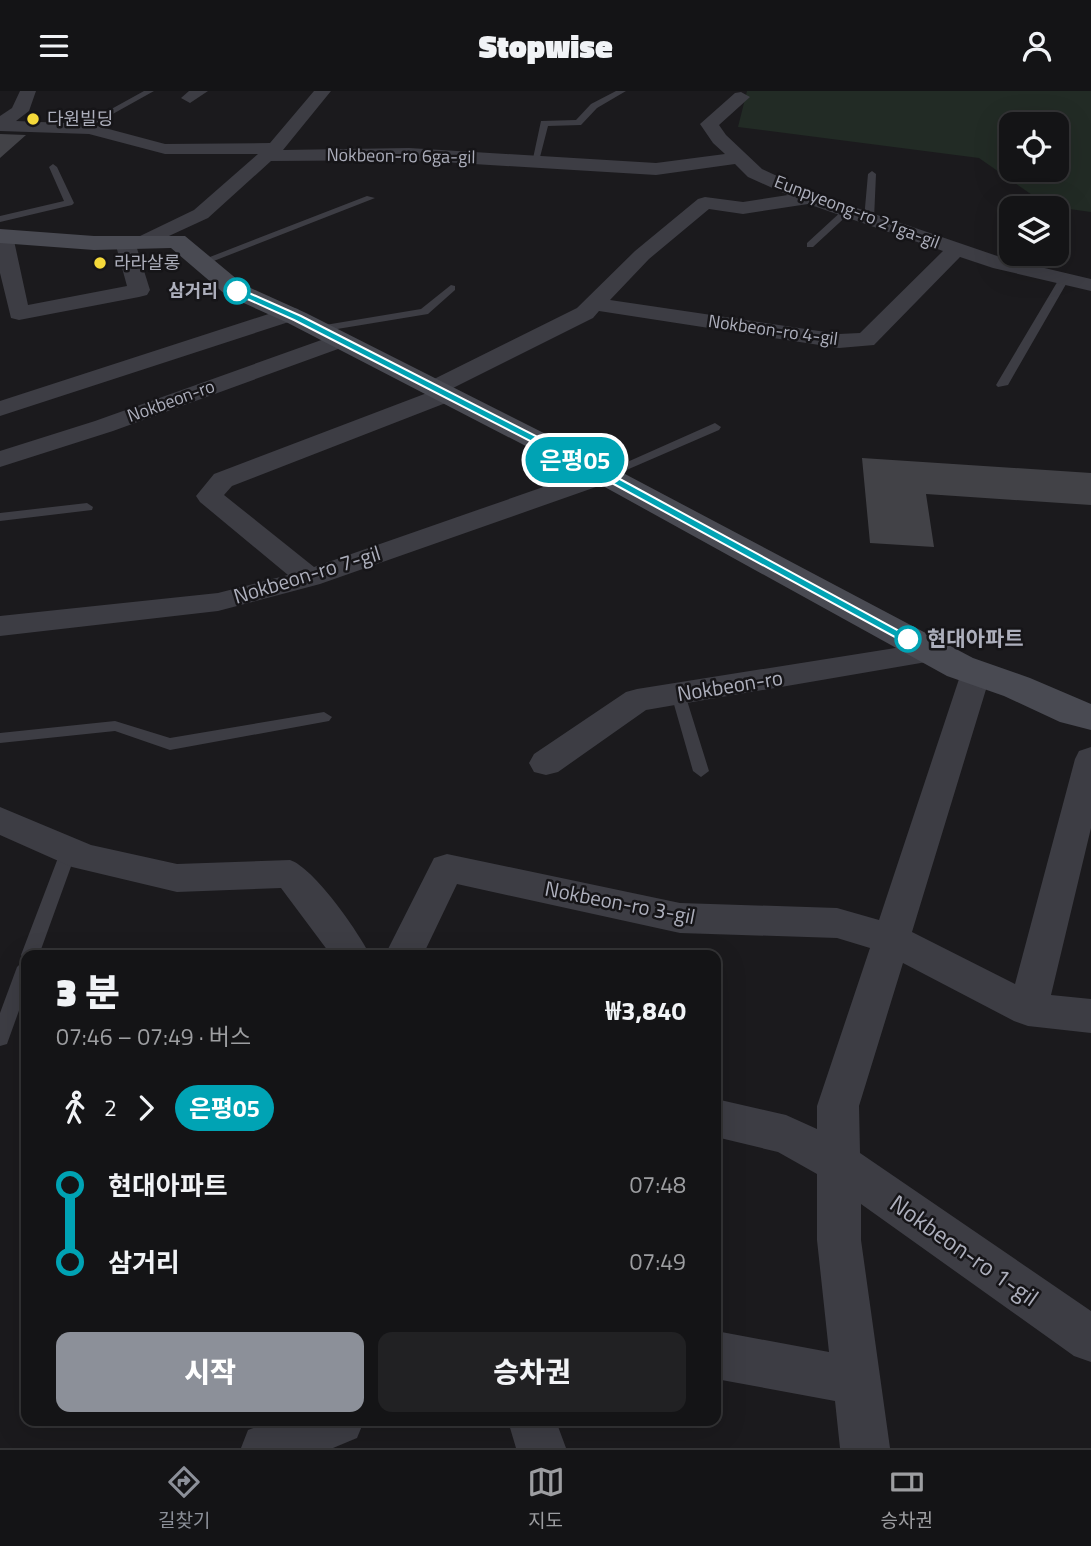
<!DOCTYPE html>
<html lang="ko">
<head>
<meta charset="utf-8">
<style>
	body { margin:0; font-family:"Titillium Web","Noto Sans KR",sans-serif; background:#212123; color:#f1f3f6; height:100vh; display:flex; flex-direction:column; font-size:26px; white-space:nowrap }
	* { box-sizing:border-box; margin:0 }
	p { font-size:23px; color:#9d9ea1 }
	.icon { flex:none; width:38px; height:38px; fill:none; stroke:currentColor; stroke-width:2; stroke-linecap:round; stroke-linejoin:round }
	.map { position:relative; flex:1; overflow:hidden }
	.sheet { position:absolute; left:21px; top:859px; width:700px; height:476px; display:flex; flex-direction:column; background:#141416; border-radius:14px; box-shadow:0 7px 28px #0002,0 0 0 2px #333335 }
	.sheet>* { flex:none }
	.badge { padding:0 14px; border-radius:23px; font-size:24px; line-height:46px }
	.buttons { position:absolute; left:999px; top:21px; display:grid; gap:14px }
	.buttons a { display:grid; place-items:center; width:70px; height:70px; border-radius:14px; background:#141416; box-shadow:0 7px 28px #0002,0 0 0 2px #333335; font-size:35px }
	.map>.badge { position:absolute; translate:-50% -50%; box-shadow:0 0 0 4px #fff }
	.legs { display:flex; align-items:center; gap:10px; height:77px; padding:0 35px; font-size:23px }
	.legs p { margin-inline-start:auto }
	.overview { display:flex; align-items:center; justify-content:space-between; height:119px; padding:0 35px }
	h1 { font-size:38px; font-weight:800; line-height:52px }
	.button { display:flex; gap:14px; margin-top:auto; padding:14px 35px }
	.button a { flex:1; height:80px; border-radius:14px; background:#8c9099; color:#fff; font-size:28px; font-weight:800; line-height:80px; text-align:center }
	.button a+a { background:#212123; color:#f1f3f6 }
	ul { padding:0 35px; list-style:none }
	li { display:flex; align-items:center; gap:24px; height:77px; font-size:26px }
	li i { display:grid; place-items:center; width:10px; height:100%; margin:0 9px; background:currentColor }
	li i::after { content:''; width:18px; height:18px; margin:-9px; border:5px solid; border-radius:50%; background:#141416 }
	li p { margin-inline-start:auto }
	li:first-child i { background:linear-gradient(#0000 50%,currentColor 0) }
	li:last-child i { background:linear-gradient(currentColor 50%,#0000 0) }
	header { display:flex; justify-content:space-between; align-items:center; height:91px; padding:0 35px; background:#141416; font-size:32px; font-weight:800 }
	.dock { display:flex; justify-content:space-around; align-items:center; height:98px; border-top:2px solid #333335; background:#141416; font-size:19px; color:#9d9ea1 }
	.dock a { display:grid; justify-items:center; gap:4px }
	.dock .selected { color:#8c9099 }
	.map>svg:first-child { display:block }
</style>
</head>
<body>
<header><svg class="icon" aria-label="menu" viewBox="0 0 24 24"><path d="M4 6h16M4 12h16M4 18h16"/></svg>Stopwise<svg class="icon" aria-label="person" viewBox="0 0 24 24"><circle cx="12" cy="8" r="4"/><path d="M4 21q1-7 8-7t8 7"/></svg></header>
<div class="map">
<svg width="1091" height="1357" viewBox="0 0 1091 1357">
	<rect width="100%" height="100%" fill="#1b1a1d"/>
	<!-- green -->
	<path fill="#222b25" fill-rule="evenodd" d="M747,0H1091V121L1048,115L979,67L738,36ZM1012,33H1057V79H1012Z"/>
	<!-- building -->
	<path fill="#424247" d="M0,43L26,44L0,67Z
		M862,367L1091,382V414L926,403L934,456L870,452Z"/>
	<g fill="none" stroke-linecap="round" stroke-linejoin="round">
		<!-- lane -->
		<path fill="#3d3d44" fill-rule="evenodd" d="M144,0H154L84,39L77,37Z
			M616,0H626L597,17L581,34L548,35L539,70L532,72L541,30L576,29L591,13Z
			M53,73L57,76L74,112L72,114L0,131V125L64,110L49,76Z
			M872,80L876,83L874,128L869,131L864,128L868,83Z
			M367,105L375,107L206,173L197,171Z
			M844,118L852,120L813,156H807V152Z
			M1064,185L1069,188L1008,294L998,296L996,294L1059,188Z
			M451,194L455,195V199L428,223L319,241L314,238L319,235L421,218Z
			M715,332L721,336L719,339L608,387L604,388L598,384Z
			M87,412L93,416L92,419L0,430V422Z
			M678,598L685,603L709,680L701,686L693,680L671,603Z
			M324,621L332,626L329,630L170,659L115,640L0,652V642L115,630L170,647Z
			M69,753L75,754L77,759L39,864H26V900L7,953L0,955V922L17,876L24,869L21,864L61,759L63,754Z"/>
		<!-- street -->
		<path fill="#3d3d44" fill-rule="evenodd" d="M20,0H36L29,20L16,30L90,33L165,53L270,52L314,0H331L283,59L409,57L656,72L725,63L713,52L700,33L735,2L741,1L750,6L719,34L726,44L762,78L816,103L1006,168L1091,188V200L993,177L960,166L874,254L839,257L599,220L593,227L453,297L459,303L456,308L232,395L224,404L314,476L595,378L604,376L613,378L617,384L613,390L320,493L218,520L0,545V525L218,502L288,484L200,411L196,405L214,383L427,302L423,297L426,292L577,217L635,160L698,108L705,106L743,111L788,104L748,86L735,73L656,84L409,69L271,70L208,127L145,156L138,154L135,150L138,146L194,119L258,63H165L89,43L0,40V25L12,17ZM808,113L943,160L860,242L839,243L610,209L649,168L709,118L743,123Z
			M189,0H208L190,12L181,7Z
			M3,139L10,141L13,145L28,214L127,195L115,151L118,147H132L135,151L150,199L147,204L139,206L19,229L11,227L0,182V140Z
			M290,216L298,218L301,223L298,228L0,325V310Z
			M341,242L349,244L352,249L349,254L113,340L0,376V360L95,330Z
			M933,551L944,554L948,561L944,568L646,619L558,681L546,684L534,681L529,672L534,663L626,601L637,598Z
			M976,571L987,575L991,582L912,841L1015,893L1075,668L1079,660L1091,656V737L1051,904L1091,908V942L1028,935L1014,930L903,872L859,1015L860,1062L1091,1220V1271L1074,1265L861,1113V1149L890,1357H840L835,1310L716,1288V1240L829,1261L817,1149V1083L778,1061L716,1046V1008L786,1024L817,1038V1015L870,857L837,847L680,842L457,793L423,864H385L434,767L447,763L680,812L837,817L879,829L961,582L965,575Z
			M0,716L91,754L177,773L290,769C314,777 358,840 370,864H331L281,797L177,801L72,776L0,744Z
			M272,1330H364L357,1347L333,1357H241L248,1339Z
			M508,1330H556L566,1357H516Z"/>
		<!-- secondary -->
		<path fill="#494a52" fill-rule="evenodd" d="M0,138L94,145H185L244,194L306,222L625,383L973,567L1030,587L1091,613V639L1060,631L1004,605L947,585L603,395L288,232L226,204L171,157L94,159L0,152Z"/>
	</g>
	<!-- line-1 -->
	<path fill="#00a3b4" stroke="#fff" stroke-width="2" d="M234,198H240L301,225L618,387L914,548L912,551H904L610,391L294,229L234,202Z"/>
	<!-- markers -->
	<g fill="#f5d93a" stroke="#161518" stroke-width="2.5">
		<circle cx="33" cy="28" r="7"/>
		<circle cx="100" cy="172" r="7"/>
	</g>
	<g fill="#fff" stroke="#00a3b4" stroke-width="3.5">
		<circle cx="237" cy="200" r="12"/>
		<circle cx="908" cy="548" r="12"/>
	</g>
	<g text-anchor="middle" stroke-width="5" stroke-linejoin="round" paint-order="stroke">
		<!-- far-poi labels -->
		<g font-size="18" fill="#adafbc" stroke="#161518" text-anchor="start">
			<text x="47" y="34">다원빌딩</text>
			<text x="114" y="178">라라살롱</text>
		</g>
		<!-- far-street labels -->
		<g font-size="18" fill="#adafbc" stroke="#161518">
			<text transform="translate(401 65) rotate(1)" y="6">Nokbeon-ro 6ga-gil</text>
			<text transform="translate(857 121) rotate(21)" y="6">Eunpyeong-ro 21ga-gil</text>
			<text transform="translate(773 239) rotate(8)" y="6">Nokbeon-ro 4-gil</text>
			<text transform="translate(171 310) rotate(-20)" y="6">Nokbeon-ro</text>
		</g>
		<!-- far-stop labels -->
		<g font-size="18" font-weight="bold" fill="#adafbc" stroke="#161518" text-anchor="end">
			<text x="218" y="206">삼거리</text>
		</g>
		<!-- street labels -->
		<g font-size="21" fill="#adafbc" stroke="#161518">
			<text transform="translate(307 484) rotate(-17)" y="7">Nokbeon-ro 7-gil</text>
			<text transform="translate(730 595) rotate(-9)" y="7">Nokbeon-ro</text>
			<text transform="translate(620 812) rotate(11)" y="7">Nokbeon-ro 3-gil</text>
		</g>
		<!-- stop labels -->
		<g font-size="21" font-weight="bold" fill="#adafbc" stroke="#161518" text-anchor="start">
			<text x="927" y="555">현대아파트</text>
		</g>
		<!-- near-street labels -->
		<g font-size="24" fill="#adafbc" stroke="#161518">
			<text transform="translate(964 1160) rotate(35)" y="8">Nokbeon-ro 1-gil</text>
		</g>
	</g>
</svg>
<div class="buttons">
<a><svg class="icon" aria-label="locate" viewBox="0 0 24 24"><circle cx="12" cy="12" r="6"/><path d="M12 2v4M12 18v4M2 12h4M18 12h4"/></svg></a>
<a><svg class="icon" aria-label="layers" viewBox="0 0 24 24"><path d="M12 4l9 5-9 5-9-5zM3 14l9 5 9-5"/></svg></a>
</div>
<b class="badge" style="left:575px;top:369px;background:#00a3b4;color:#fff">은평05</b>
<section class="sheet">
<div class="overview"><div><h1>3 분</h1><p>07:46 – 07:49 · 버스</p></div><b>₩3,840</b></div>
<div class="legs"><svg class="icon" aria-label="walk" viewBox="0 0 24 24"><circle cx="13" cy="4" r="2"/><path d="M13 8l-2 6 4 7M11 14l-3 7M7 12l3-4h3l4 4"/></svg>2<svg class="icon" aria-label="forward" viewBox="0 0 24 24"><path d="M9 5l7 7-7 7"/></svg><b class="badge" style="background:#00a3b4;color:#fff">은평05</b></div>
<ul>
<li><i style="color:#00a3b4"></i><b>현대아파트</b><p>07:48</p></li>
<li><i style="color:#00a3b4"></i><b>삼거리</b><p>07:49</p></li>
</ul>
<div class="button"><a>시작</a><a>승차권</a></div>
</section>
</div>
<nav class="dock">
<a class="selected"><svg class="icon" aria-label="directions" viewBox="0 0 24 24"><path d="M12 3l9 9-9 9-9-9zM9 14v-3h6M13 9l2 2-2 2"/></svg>길찾기</a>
<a><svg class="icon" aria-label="map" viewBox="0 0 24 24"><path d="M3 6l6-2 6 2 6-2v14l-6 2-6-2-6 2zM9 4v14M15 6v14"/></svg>지도</a>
<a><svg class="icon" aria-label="tickets" viewBox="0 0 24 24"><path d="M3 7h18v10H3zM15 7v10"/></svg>승차권</a>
</nav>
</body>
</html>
